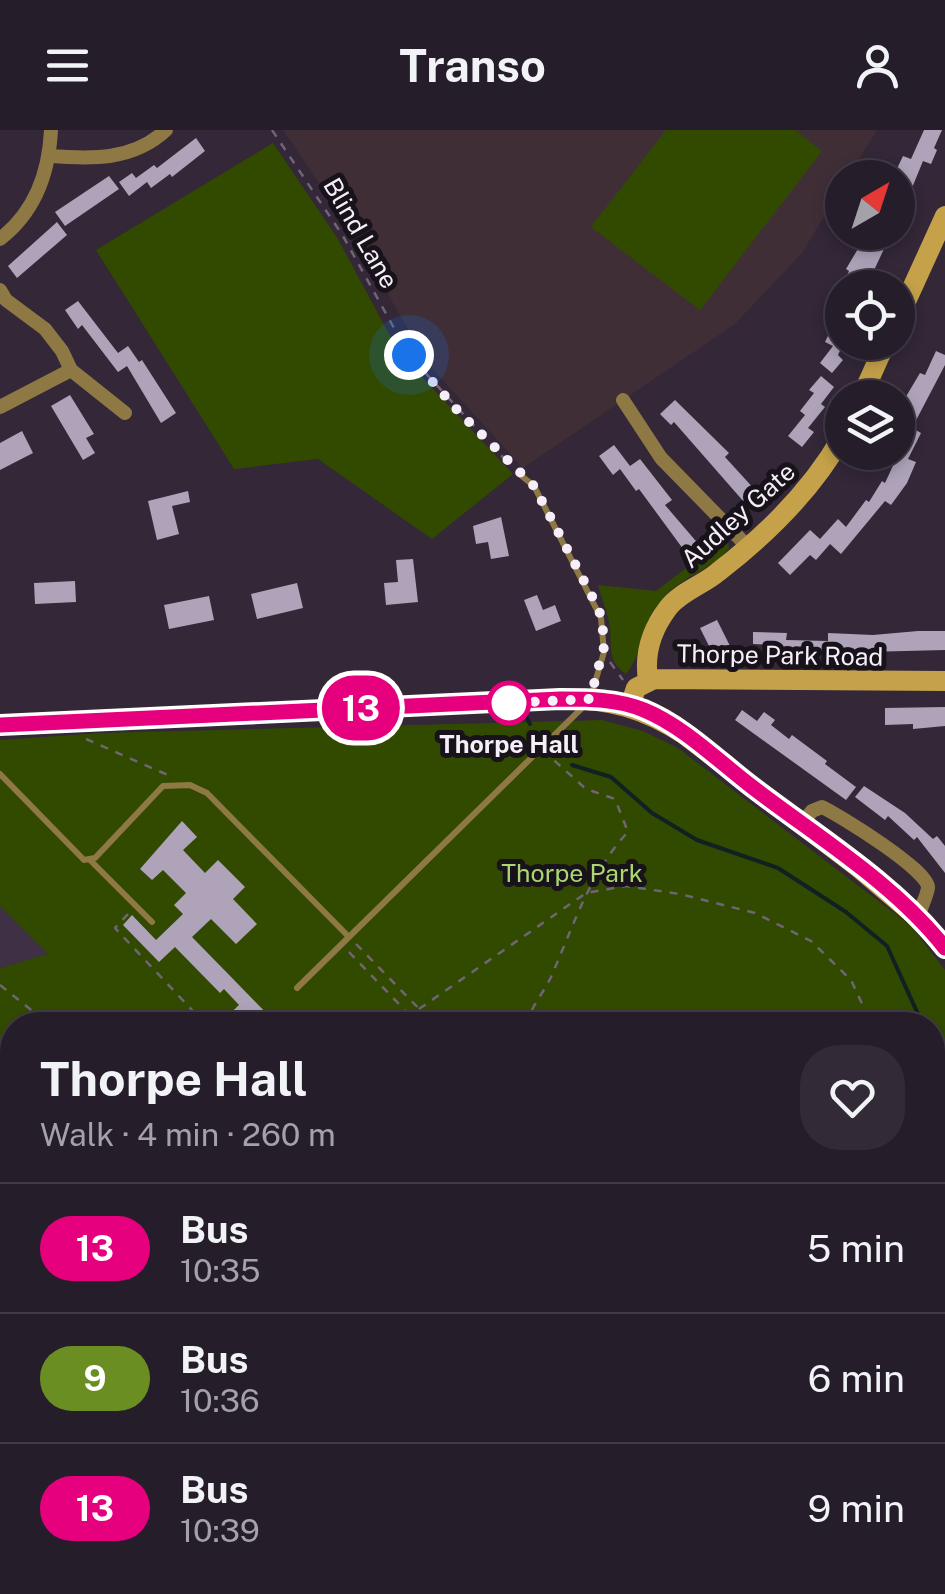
<!DOCTYPE html>
<html lang="en">
<head>
<meta charset="utf-8">
<style>
	body { margin:0; font-family:"Public Sans",sans-serif; background:#322a36; color:#f1f3f6; height:100vh; display:flex; flex-direction:column; font-size:38px; white-space:nowrap }
	* { box-sizing:border-box; margin:0 }
	p { font-size:32px; color:#a4a2a8 }
	.icon { flex:none; width:55px; height:55px; fill:none; stroke:currentColor; stroke-width:2; stroke-linecap:round; stroke-linejoin:round }
	.map { position:relative; flex:1; overflow:hidden }
	.details { position:absolute; left:0px; top:882px; width:945px; height:582px; display:flex; flex-direction:column; background:#261d2a; border-radius:40px 40px 0 0; box-shadow:0 5px 15px #0003,0 0 0 2px #423b47 }
	.details>* { flex:none }
	.badge { padding:0 20px; border-radius:32px; font-size:35px; line-height:65px }
	.needle { width:65px; rotate:39deg }
	.tools { position:absolute; left:825px; top:30px; display:grid; gap:20px }
	.tools a { display:grid; place-items:center; width:90px; height:90px; border-radius:50%; background:#261d2a; box-shadow:0 5px 15px #0003,0 0 0 2px #423b47; font-size:50px }
	.you { position:absolute; width:50px; height:50px; margin:-25px; border:8px solid #fff; border-radius:50%; background:#1a73e8; box-shadow:0 0 0 15px #1a73e833 }
	.map>.badge { position:absolute; translate:-50% -50%; box-shadow:0 0 0 5px #fff }
	.round { display:grid; place-items:center; flex:none; width:105px; height:105px; border-radius:40px; background:#322a36 }
	.headline { display:flex; align-items:center; justify-content:space-between; height:170px; padding:0 40px }
	h1 { font-size:48px; font-weight:700; line-height:75px }
	ul { padding:0; list-style:none }
	li { display:flex; align-items:center; gap:30px; height:130px; padding:0 40px; border-top:2px solid #423b47 }
	li div { flex:1 }
	li b { display:block; font-size:38px }
	li em { font-style:normal }
	li .badge { min-width:110px; font-weight:700; text-align:center }
	header { display:flex; justify-content:space-between; align-items:center; height:130px; padding:0 40px; background:#261d2a; font-size:45px; font-weight:700 }
	.map>svg:first-child { display:block }
</style>
</head>
<body>
<header><svg class="icon" aria-label="menu" viewBox="0 0 24 24"><path d="M4 6h16M4 12h16M4 18h16"/></svg>Transo<svg class="icon" aria-label="person" viewBox="0 0 24 24"><circle cx="12" cy="8" r="4"/><path d="M4 21q1-7 8-7t8 7"/></svg></header>
<div class="map">
<svg width="945" height="1464" viewBox="0 0 945 1464">
	<rect width="100%" height="100%" fill="#332738"/>
	<!-- built -->
	<path fill="#3f3046" d="M0,776L10,786L49,824L0,838Z"/>
	<!-- education -->
	<path fill="#402e36" d="M283,0H877L848,47L842,48V57L802,123L735,194L523,338L428,234L351,100Z"/>
	<!-- green -->
	<path fill="#324a00" d="M666,0H795L822,21L700,180L591,97Z
		M273,13L338,109L390,206L420,245L513,344L432,409L318,329L234,339L96,120Z
		M718,398L727,406L729,418C712,440 683,446 665,466C644,487 645,521 626,544C607,531 612,518 610,498C608,484 602,469 598,455L656,461L710,420L703,411Z
		M602,590L643,601L678,618L911,796L945,840V1343L933,1347L932,895H12V1452L102,1453L71,1464H0V838L48,824L0,776V610L101,603Z
		M286,1452H879L881,1464H259Z"/>
	<g fill="none" stroke-linecap="round" stroke-linejoin="round">
		<!-- stream -->
		<path stroke="#112122" stroke-width="4" d="M524,583L530,594
			M572,635L611,647L652,683L697,710L778,738L846,782L887,816L923,895
			M932,929L944,970L945,1005
			M945,1050L941,1118L945,1233
			M940,1325L945,1283"/>
	</g>
	<!-- building -->
	<path fill="#aea3b9" d="M924,0H942L934,18L937,20L931,34L923,31L898,92V48L893,47L903,26L911,29Z
		M196,8L205,21L172,47L170,44L151,58L147,52L129,66L119,52L132,43L136,48L154,35L157,38Z
		M109,46L119,59L65,96L55,82Z
		M57,92L67,105L17,148L8,136Z
		M868,102L890,106L869,151L865,149L861,158H842L844,212L838,225L843,230L832,243L820,233L833,216L825,212L837,187L830,184L849,141L846,139Z
		M78,171L118,223L128,216L139,232L142,230L176,283L161,293L127,236L118,242L82,195L78,199L65,180Z
		M936,221L945,225V235L912,298L921,303L908,329L916,332L907,353L891,375L885,371L841,424L830,414L816,430L810,425L790,445L778,433L810,400L820,409L838,389L846,397L866,370L869,372L882,351L885,353L903,314L898,306L908,284L898,280L920,243L925,245Z
		M821,246L834,257L821,274L825,277L808,298L814,302L802,317L788,306L805,285L800,281L814,263L809,260Z
		M70,265L94,304L86,308L95,323L83,330L51,276Z
		M675,270L729,323L725,327L756,361L744,372L674,292L671,295L660,284Z
		M22,301L33,323L0,340V313Z
		M614,315L630,336L640,329L672,370L665,375L701,417L689,427L639,359L636,361L620,339L613,345L599,326Z
		M188,361L190,372L172,376L179,404L157,410L148,371Z
		M501,387L509,426L491,429L488,412L476,414L473,396Z
		M413,429L418,472L386,475L384,453L398,452L396,430Z
		M75,451L76,472L35,474L34,453Z
		M297,453L303,478L257,489L251,464Z
		M537,465L543,480L555,475L561,491L536,501L524,470Z
		M209,466L214,490L169,499L164,475Z
		M717,490L730,516L713,524L700,498Z
		M918,501H945V520L786,524H774L775,515L753,514V502L787,503L786,510L828,511V503L873,505Z
		M945,577V596L913,599V594L885,595V578Z
		M742,580L757,591L764,582L775,590L771,595L789,609L792,605L827,631L825,634L856,657L846,670L735,590Z
		M864,656L905,683L933,709L937,706L945,716V743L917,707L914,710L888,686L885,690L855,667Z
		M182,691L197,707L183,720L205,743L218,730L245,757L233,769L257,794L236,814L211,789L192,807L278,895H218L239,875L224,859L220,863L175,817L159,832L123,795L132,785L156,810L183,784L174,775L186,763L163,740L152,750L140,739Z"/>
	<g fill="none" stroke-linecap="round" stroke-linejoin="round">
		<!-- path -->
		<path stroke="#6f6574" stroke-width="2.5" stroke-dasharray="8 8" stroke-linecap="butt" d="M272,0L343,106L409,225L510,335
			M610,532L623,550
			M86,609L170,646
			M128,784L115,798L206,895
			M356,814L435,895
			M349,822L419,895
			M0,855L50,895
			M419,879L586,763L626,756L680,764L755,783L811,811L851,850L872,895
			M309,895L316,889
			M526,895C531,876 543,864 551,847C573,797 590,742 628,702L615,669L586,659L547,624
			M932,1266L945,1270
			M0,1327H12
			M0,1361H12"/>
		<!-- lane -->
		<path stroke="#8e7843" stroke-width="6" d="M518,343L534,356L601,488L604,522L591,566
			M0,644L84,730L95,728L163,656L190,655L207,663L349,807
			M91,731L152,792
			M297,858L584,576"/>
		<!-- street -->
		<path stroke="#8e7843" stroke-width="14" d="M50,26C91,29 133,31 166,0
			M0,109C35,82 49,42 51,0
			M0,160L6,170L45,199L62,221L71,240L125,283
			M623,270L661,328L748,417
			M0,277L71,240
			M801,694L812,681L822,677C839,685 930,741 928,758C927,766 920,779 918,788"/>
		<!-- secondary -->
		<path stroke="#c5a249" stroke-width="20" d="M898,189L945,86
			M861,268L886,212
			M648,550C644,524 652,499 668,478C680,462 703,455 718,442C766,405 812,360 842,307
			M630,576L636,558L654,549L945,551
			M0,595L561,569C610,569 644,578 685,605L859,738L918,788L945,818"/>
		<!-- primary -->
		<path stroke="#f0c34b" stroke-width="22" d="M932,1367H945
			M896,1452L907,1464
			M181,1464L208,1452
			M231,1464L259,1452"/>
	</g>
	<g fill="none" stroke-linecap="round" stroke-linejoin="round">
		<defs>
			<path id="line" d="M0,595L560,569C589,569 617,569 644,580C683,596 717,630 751,656C816,706 894,753 945,818"/>
		</defs>
		<!-- line casing -->
		<use href="#line" stroke="#fff" stroke-width="22"/>
		<!-- line -->
		<use href="#line" stroke="#e6007e" stroke-width="15"/>
		<!-- walk -->
		<path stroke="#f6effa" stroke-width="10" stroke-dasharray="0 18" d="M409,225L459,282L534,356L595,472L602,488L604,517L590,569L509,573"/>
	</g>
	<!-- markers -->
	<circle fill="#fff" stroke="#e6007e" stroke-width="5" cx="509" cy="573" r="20"/>
	<g text-anchor="middle" stroke-width="10" stroke-linejoin="round" paint-order="stroke">
		<!-- street labels -->
		<g font-size="25" fill="#f6effa" stroke="#18131a">
			<text transform="translate(361 103) rotate(60)" y="9">Blind Lane</text>
			<text transform="translate(738 385) rotate(-42)" y="9">Audley Gate</text>
			<text transform="translate(780 525) rotate(1)" y="9">Thorpe Park Road</text>
		</g>
		<!-- stop labels -->
		<g font-size="25" font-weight="bold" fill="#f6effa" stroke="#18131a">
			<text x="509" y="623">Thorpe Hall</text>
		</g>
		<!-- park labels -->
		<g font-size="25" fill="#acd770" stroke="#18131a">
			<text x="572" y="752">Thorpe Park</text>
		</g>
	</g>
</svg>
<div class="tools">
<a><svg class="needle" viewBox="-14 -14 28 28"><path d="M0-13l5 13h-10z" fill="#e53935"/><path d="M0 13l5-13h-10z" fill="#a4a2a8"/></svg></a>
<a><svg class="icon" aria-label="locate" viewBox="0 0 24 24"><circle cx="12" cy="12" r="6"/><path d="M12 2v4M12 18v4M2 12h4M18 12h4"/></svg></a>
<a><svg class="icon" aria-label="layers" viewBox="0 0 24 24"><path d="M12 4l9 5-9 5-9-5zM3 14l9 5 9-5"/></svg></a>
</div>
<div class="you" style="left:409px;top:225px"></div>
<b class="badge" style="left:361px;top:578px;background:#e6007e;color:#fff">13</b>
<section class="details">
<div class="headline"><div><h1>Thorpe Hall</h1><p>Walk · 4 min · 260 m</p></div><a class="round"><svg class="icon" aria-label="heart" viewBox="0 0 24 24"><path d="M12 20l-8-8c-3-5 5-10 8-4 3-6 11-1 8 4z"/></svg></a></div>
<ul>
<li><span class="badge" style="background:#e6007e;color:#fff">13</span><div><b>Bus</b><p>10:35</p></div><em>5 min</em></li>
<li><span class="badge" style="background:#6b8e23;color:#fff">9</span><div><b>Bus</b><p>10:36</p></div><em>6 min</em></li>
<li><span class="badge" style="background:#e6007e;color:#fff">13</span><div><b>Bus</b><p>10:39</p></div><em>9 min</em></li>
</ul>
</section>
</div>
</body>
</html>
